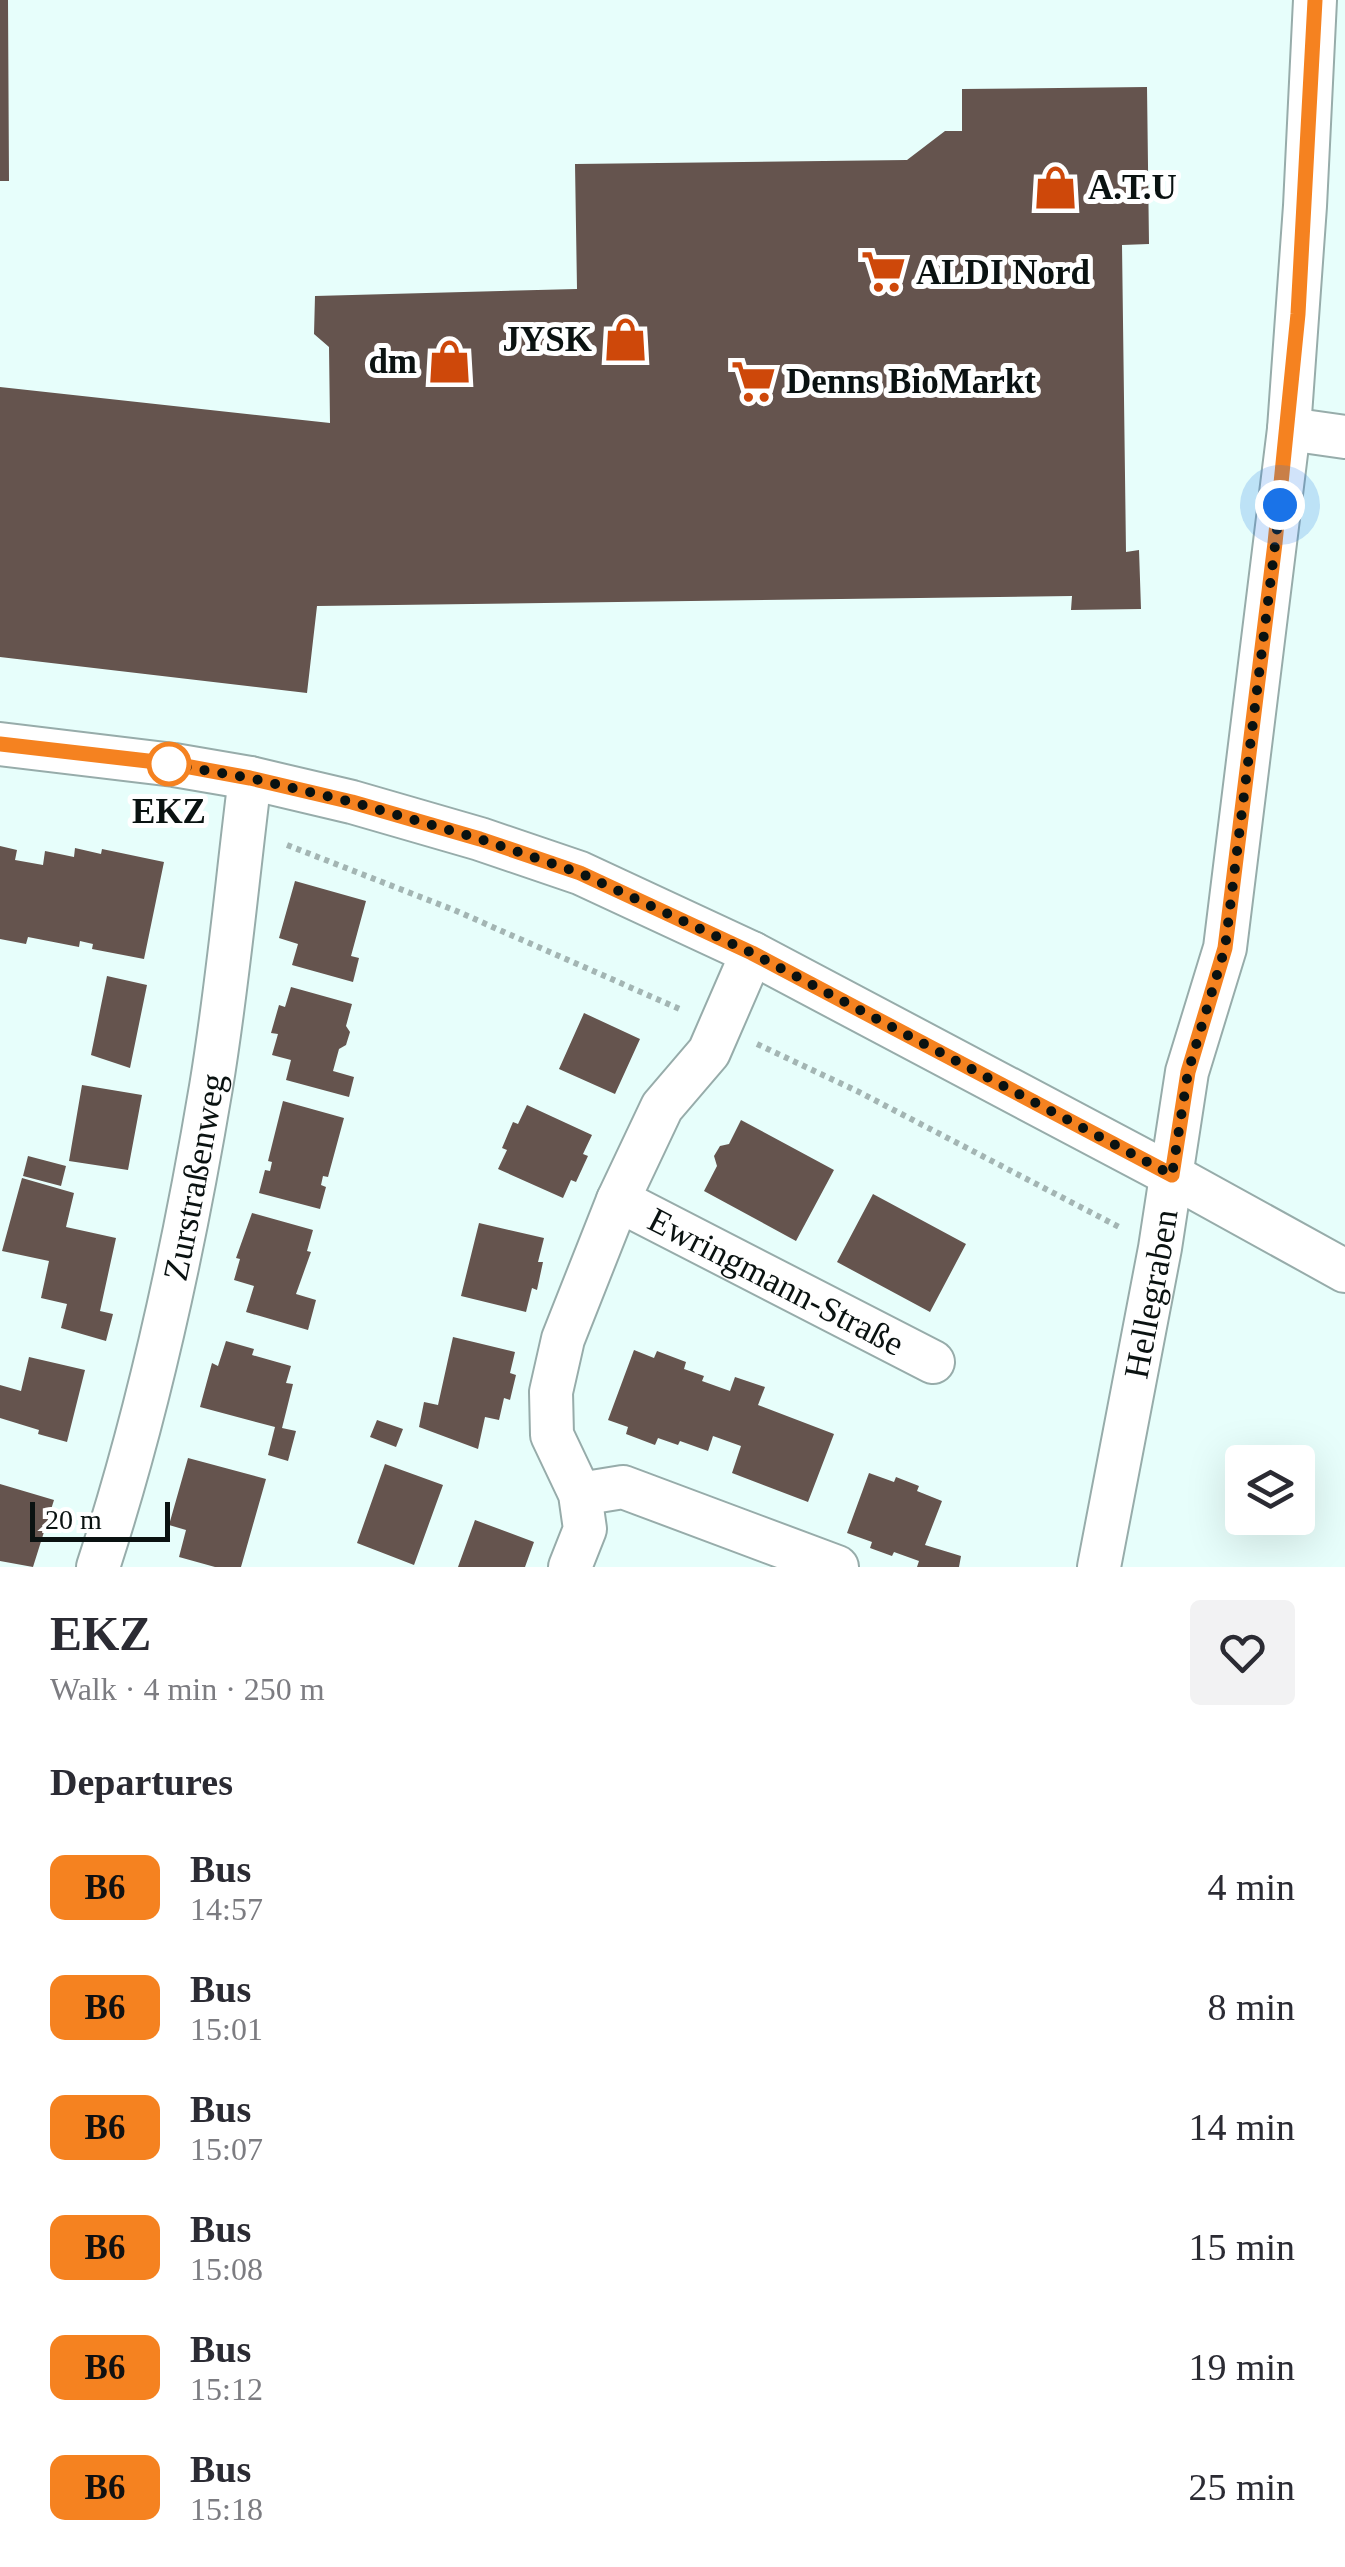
<!DOCTYPE html>
<html lang="en">
<head>
<meta charset="utf-8">
<style>
	body { margin:0; font-family:"Times New Roman",serif; background:#f2f2f3; color:#2b2b33; height:100vh; display:flex; flex-direction:column; font-size:38px; white-space:nowrap }
	* { box-sizing:border-box; margin:0 }
	p { font-size:32px; color:#7c7c81 }
	.icon { flex:none; width:55px; height:55px; fill:none; stroke:currentColor; stroke-width:2; stroke-linecap:round; stroke-linejoin:round }
	.map { position:relative; height:1567px; overflow:hidden }
	.sheet { display:flex; flex-direction:column; background:#fff; flex:1 }
	.sheet>* { flex:none }
	.badge { padding:0 20px; border-radius:15px; font-size:35px; line-height:65px }
	.fabs { position:absolute; left:1225px; top:1445px; display:grid; gap:20px }
	.fabs a { display:grid; place-items:center; width:90px; height:90px; border-radius:10px; background:#fff; box-shadow:0 10px 40px #0002; font-size:50px }
	.scale { position:absolute; left:30px; bottom:25px; width:140px; box-sizing:border-box; padding-left:10px; border:5px solid #0a1211; border-top:0; font-size:28px; line-height:35px; white-space:nowrap; color:#0a1211; -webkit-text-stroke:8px #fff; paint-order:stroke }
	.you { position:absolute; width:50px; height:50px; margin:-25px; border:8px solid #fff; border-radius:50%; background:#1a73e8; box-shadow:0 0 0 15px #1a73e833 }
	.map>.badge { position:absolute; translate:-50% -50%; box-shadow:0 0 0 5px #fff }
	h2 { padding:0 50px; font-size:38px; line-height:90px }
	.round { display:grid; place-items:center; flex:none; width:105px; height:105px; border-radius:10px; background:#f2f2f3 }
	.head { display:flex; align-items:center; justify-content:space-between; height:170px; padding:0 50px }
	h1 { font-size:48px; font-weight:700; line-height:75px }
	ul { padding:0; list-style:none }
	li { display:flex; align-items:center; gap:30px; height:120px; padding:0 50px }
	li div { flex:1 }
	li b { display:block; font-size:38px }
	li em { font-style:normal }
	li .badge { min-width:110px; font-weight:700; text-align:center }
	.map>svg:first-child { display:block }
</style>
</head>
<body>
<div class="map">
<svg width="1345" height="1567" viewBox="0 0 1345 1567">
	<rect width="100%" height="100%" fill="#e7fefb"/>
	<!-- building -->
	<path fill="#65544e" d="M0,0H8L9,181H0Z
		M1147,87L1149,244L1122,245L1126,552L1139,550L1141,609L1071,610L1072,596L317,606L307,693L0,657V387L330,423L329,347L314,334L315,296L577,289L575,164L907,160L945,131H962V89Z
		M0,846L17,850L15,860L43,865L45,851L74,857L75,848L101,854L102,849L164,862L144,959L92,949L93,944L80,941L79,947L28,937L26,944L0,939Z
		M295,881L366,901L351,956L359,958L353,982L292,965L298,944L279,938Z
		M107,976L147,985L130,1068L91,1055Z
		M291,987L352,1004L346,1026L350,1032L346,1045L339,1049L333,1071L354,1077L349,1097L286,1080L291,1060L272,1055L278,1034L271,1033L279,1005L285,1007Z
		M584,1013L640,1039L615,1094L559,1069Z
		M82,1085L142,1095L128,1170L69,1161Z
		M283,1101L344,1118L328,1177L323,1176L321,1185L326,1187L320,1209L259,1193L265,1170L270,1171L272,1162L268,1161Z
		M527,1105L592,1135L583,1154L588,1156L576,1182L571,1180L563,1198L498,1169L507,1150L502,1148L513,1122L518,1124Z
		M741,1120L834,1170L796,1241L704,1191L717,1166L714,1156L720,1146L729,1144Z
		M28,1156L66,1166L61,1186L23,1176Z
		M22,1178L74,1193L66,1227L116,1238L100,1311L113,1314L106,1341L61,1328L67,1304L41,1298L49,1261L2,1251Z
		M873,1194L966,1244L930,1312L837,1262Z
		M252,1213L313,1230L307,1251L311,1252L296,1294L316,1300L308,1330L246,1312L254,1286L234,1280L240,1259L236,1258Z
		M479,1223L544,1238L538,1262H543L537,1290L532,1288L526,1312L461,1296Z
		M453,1337L515,1352L510,1373L516,1375L510,1400L504,1398L499,1420L485,1417L478,1449L419,1427L424,1402L438,1405Z
		M226,1341L254,1349L252,1355L291,1366L286,1383L293,1384L282,1428L296,1431L288,1461L268,1455L275,1427L200,1407L212,1363L218,1366Z
		M634,1350L654,1358L657,1351L686,1362L684,1369L704,1376L702,1381L730,1391L735,1377L765,1387L758,1405L834,1434L808,1502L732,1473L741,1446L713,1436L708,1451L680,1441L678,1445L658,1438L655,1445L626,1434L628,1427L608,1420Z
		M29,1357L85,1370L67,1442L38,1434L39,1430L0,1418V1385L21,1391Z
		M377,1420L403,1429L396,1447L370,1437Z
		M188,1458L266,1479L241,1567H215L179,1557L186,1530L169,1525Z
		M385,1464L443,1485L414,1565L357,1543Z
		M869,1473L894,1482L896,1477L919,1486L917,1491L942,1501L925,1545L961,1556L959,1567H917L919,1561L894,1552L892,1556L870,1548L872,1542L847,1533Z
		M0,1484L54,1500L33,1567L0,1561Z
		M475,1520L534,1542L525,1567H458Z"/>
	<g fill="none" stroke-linecap="round" stroke-linejoin="round">
		<defs>
			<g id="street">
				<path d="M1289,429L1345,437"/>
				<path d="M0,744L174,765L250,778L352,802L480,839L580,873L752,953L1171,1175L1345,1271"/>
				<path id="s1" d="M618,1200L933,1362"/>
				<path d="M580,1494L623,1487L837,1567"/>
				<path id="s2" d="M98,1567C149,1411 184,1248 211,1087C228,985 237,881 250,778"/>
				<path d="M570,1567L585,1529L580,1494L552,1435L551,1392L563,1339L618,1200L662,1107L709,1052L752,953"/>
				<path id="s3" d="M1099,1567L1160,1248L1187,1072L1225,948L1289,429L1305,206L1315,0"/>
			</g>
		</defs>
		<!-- street casing -->
		<use href="#street" stroke="#97acaa" stroke-width="46"/>
		<!-- path -->
		<path stroke="#a3b5b3" stroke-width="6" stroke-dasharray="5 5" stroke-linecap="butt" d="M287,845L454,910L682,1010
			M757,1044L859,1092L1121,1228"/>
		<!-- street -->
		<use href="#street" stroke="#fff" stroke-width="42"/>
	</g>
	<g fill="none" stroke-linecap="round" stroke-linejoin="round">
		<defs>
			<path id="line" d="M0,744L174,764L250,778L352,802L480,839L580,873L752,953L1172,1175L1188,1072L1225,948L1275,543L1298,314L1315,0"/>
		</defs>
		<!-- line casing -->
		<use href="#line" stroke="#fff" stroke-width="22"/>
		<!-- line -->
		<use href="#line" stroke="#f58220" stroke-width="15"/>
		<!-- walk -->
		<path stroke="#0a1211" stroke-width="10" stroke-dasharray="0 18" d="M169,764L250,778L352,802L480,839L580,873L752,953L1172,1175L1188,1072L1225,948L1280,505"/>
	</g>
	<!-- icons -->
	<defs>
		<symbol id="shop-bare" viewBox="-9 -9 18 18"><path d="M-5-2.5h2.3a2.7 3.5 0 0 1 5.4 0H5L5.5 6h-11ZM-1.5-2.5h3a1.5 2.3 0 0 0-3 0Z" fill="#ce480a" stroke="#fff" stroke-width="2.5" paint-order="stroke"/></symbol>
		<symbol id="supermarket-bare" viewBox="-9 -9 18 18"><path d="M-6-5.5h2.5l.6 2H6L4.5 2H-2.5L-4.4-4H-6ZM-1.5 3.2a1.3 1.3 0 1 0 .1 0ZM3 3.2a1.3 1.3 0 1 0 .1 0Z" fill="#ce480a" stroke="#fff" stroke-width="2.5" paint-order="stroke"/></symbol>
	</defs>
	<g fill-rule="evenodd">
		<use href="#shop-bare" x="1024" y="156" width="63" height="63"/>
		<use href="#supermarket-bare" x="852" y="240" width="63" height="63"/>
		<use href="#shop-bare" x="594" y="308" width="63" height="63"/>
		<use href="#shop-bare" x="418" y="330" width="63" height="63"/>
		<use href="#supermarket-bare" x="722" y="350" width="63" height="63"/>
	</g>
	<!-- markers -->
	<circle fill="#fff" stroke="#f58220" stroke-width="5" cx="169" cy="764" r="20"/>
	<g text-anchor="middle" stroke-width="10" stroke-linejoin="round" paint-order="stroke">
		<!-- poi labels -->
		<g font-size="35" font-weight="bold" fill="#0a1211" stroke="#fff" text-anchor="start">
			<text x="1088" y="199">A.T.U</text>
			<text x="916" y="284">ALDI Nord</text>
			<text x="592" y="351" text-anchor="end">JYSK</text>
			<text x="417" y="373" text-anchor="end">dm</text>
			<text x="786" y="393">Denns BioMarkt</text>
		</g>
		<!-- stop labels -->
		<g font-size="35" font-weight="bold" fill="#0a1211" stroke="#fff">
			<text x="169" y="823">EKZ</text>
		</g>
		<!-- street labels -->
		<g font-size="35" fill="#0a1211" stroke="#fff">
			<text dy="12" stroke="none"><textPath href="#s2" startOffset="402">Zurstraßenweg</textPath></text>
			<text dy="12" stroke="none"><textPath href="#s1" startOffset="178">Ewringmann-Straße</textPath></text>
			<text dy="12" stroke="none"><textPath href="#s3" startOffset="278">Hellegraben</textPath></text>
		</g>
	</g>
</svg>
<div class="fabs">
<a><svg class="icon" aria-label="layers" viewBox="0 0 24 24"><path d="M12 4l9 5-9 5-9-5zM3 14l9 5 9-5"/></svg></a>
</div>
<div class="scale">20 m</div>
<div class="you" style="left:1280px;top:505px"></div>
</div>
<section class="sheet">
<div class="head"><div><h1>EKZ</h1><p>Walk · 4 min · 250 m</p></div><a class="round"><svg class="icon" aria-label="heart" viewBox="0 0 24 24"><path d="M12 20l-8-8c-3-5 5-10 8-4 3-6 11-1 8 4z"/></svg></a></div>
<h2>Departures</h2>
<ul>
<li><span class="badge" style="background:#f58220;color:#111">B6</span><div><b>Bus</b><p>14:57</p></div><em>4 min</em></li>
<li><span class="badge" style="background:#f58220;color:#111">B6</span><div><b>Bus</b><p>15:01</p></div><em>8 min</em></li>
<li><span class="badge" style="background:#f58220;color:#111">B6</span><div><b>Bus</b><p>15:07</p></div><em>14 min</em></li>
<li><span class="badge" style="background:#f58220;color:#111">B6</span><div><b>Bus</b><p>15:08</p></div><em>15 min</em></li>
<li><span class="badge" style="background:#f58220;color:#111">B6</span><div><b>Bus</b><p>15:12</p></div><em>19 min</em></li>
<li><span class="badge" style="background:#f58220;color:#111">B6</span><div><b>Bus</b><p>15:18</p></div><em>25 min</em></li>
</ul>
</section>
</body>
</html>
